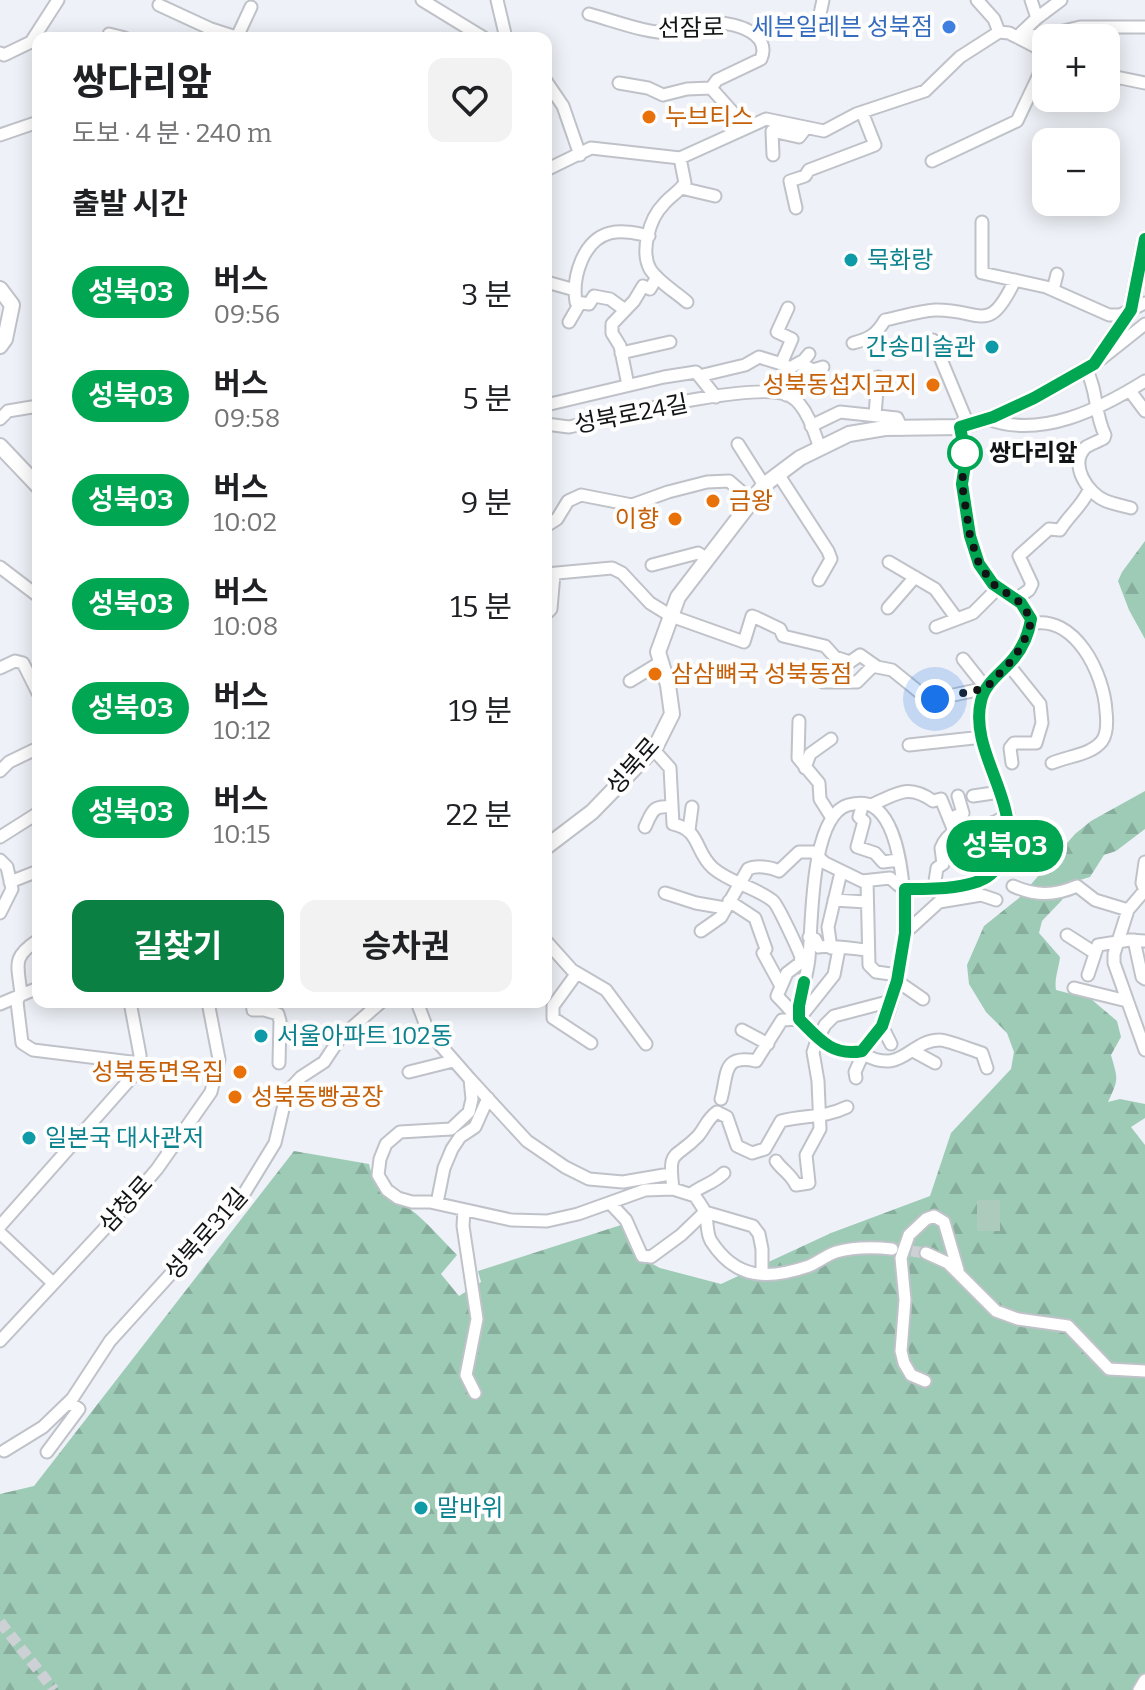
<!DOCTYPE html>
<html lang="ko">
<head>
<meta charset="utf-8">
<style>
	body { margin:0; font-family:Bitter,"Noto Sans KR",serif; background:#f2f2f2; color:#202124; height:100vh; display:flex; flex-direction:column; font-size:30px; white-space:nowrap }
	* { box-sizing:border-box; margin:0 }
	p { font-size:26px; color:#757577 }
	.icon { flex:none; width:44px; height:44px; fill:none; stroke:currentColor; stroke-width:2; stroke-linecap:round; stroke-linejoin:round }
	.map { position:relative; flex:1; overflow:hidden }
	.details { position:absolute; left:32px; top:32px; width:520px; height:976px; display:flex; flex-direction:column; background:#fff; border-radius:16px; box-shadow:0 4px 20px #0003 }
	.details>* { flex:none }
	.badge { padding:0 16px; border-radius:26px; font-size:28px; line-height:52px }
	.fabs { position:absolute; left:1032px; top:24px; display:grid; gap:16px }
	.fabs a { display:grid; place-items:center; width:88px; height:88px; border-radius:16px; background:#fff; box-shadow:0 4px 20px #0003; font-size:40px }
	.you { position:absolute; width:40px; height:40px; margin:-20px; border:6px solid #fff; border-radius:50%; background:#1a73e8; box-shadow:0 0 0 12px #1a73e833 }
	.map>.badge { position:absolute; translate:-50% -50%; box-shadow:0 0 0 4px #fff }
	h2 { padding:0 40px; font-size:30px; line-height:72px }
	.round { display:grid; place-items:center; flex:none; width:84px; height:84px; border-radius:16px; background:#f2f2f2 }
	.overview { display:flex; align-items:center; justify-content:space-between; height:136px; padding:0 40px }
	h1 { font-size:38px; font-weight:700; line-height:60px }
	.button { display:flex; gap:16px; margin-top:auto; padding:16px 40px }
	.button a { flex:1; height:92px; border-radius:16px; background:#0b8043; color:#fff; font-size:32px; font-weight:700; line-height:92px; text-align:center }
	.button a+a { background:#f2f2f2; color:#202124 }
	ul { padding:0; list-style:none }
	li { display:flex; align-items:center; gap:24px; height:104px; padding:0 40px }
	li div { flex:1 }
	li b { display:block; font-size:30px }
	li em { font-style:normal }
	li .badge { min-width:88px; font-weight:700; text-align:center }
	.map>svg:first-child { display:block }
</style>
</head>
<body>
<div class="map">
<svg width="1145" height="1690" viewBox="0 0 1145 1690">
	<defs>
		<pattern id="forest-firs" width="22" height="20" patternUnits="userSpaceOnUse" patternTransform="scale(2)"><rect width="22" height="20" fill="#9ecbb6"/><path d="M5 1l3.5 6h-7zM16 11l3.5 6h-7z" fill="#87ad9c"/></pattern>
	</defs>
	<rect width="100%" height="100%" fill="#eef1f7"/>
	<!-- forest -->
	<path fill="url(#forest-firs)" d="M1145,541V639L1129,610L1118,581L1122,572Z
		M1145,791V829L1116,851L1104,855L1090,877L1070,883L1062,900L1042,921L1039,933L1060,957C1059,968 1054,979 1056,990L1091,999L1117,1021L1121,1037L1111,1055C1118,1080 1119,1078 1108,1102L1120,1099L1145,1104V1118L1131,1127L1145,1145V1690H0V1494L34,1486L294,1151L369,1164C377,1199 387,1191 410,1209C427,1222 442,1240 457,1255L441,1274L459,1296L481,1282L478,1271L621,1225L634,1254L660,1268L721,1284L831,1233L930,1196L951,1133L1011,1069L1014,1052L1007,1033L986,1012L969,984L967,965L984,926L1019,898L1075,834L1091,821Z"/>
	<!-- garden -->
	<path fill="#accbbc" d="M977,1200H1000V1231H977Z"/>
	<g fill="none" stroke-linecap="round" stroke-linejoin="round">
		<!-- minor-tunnel -->
		<path stroke="#cdd0d5" stroke-width="11" stroke-dasharray="11 5.5" stroke-linecap="butt" d="M895,1249L926,1253
			M0,1622L54,1690"/>
		<defs>
			<path id="minor" d="M422,0L484,38
				M497,0L506,38
				M977,0L994,19L999,32
				M159,5L211,29L239,38
				M589,14C616,21 647,34 674,33C689,32 702,22 717,23C736,23 772,34 761,59L717,80L711,88
				M820,14L823,0
				M1037,18L1061,0
				M109,34L125,38
				M237,37L251,7
				M1017,37L1037,18L1031,0
				M1018,37L1051,34L1080,27H1145
				M0,53L4,55L31,42L58,0
				M1106,75L1145,83
				M546,81L563,106L580,155
				M619,83L648,88L663,95L687,89L711,88L745,126
				M0,135L38,122
				M773,155L772,131L799,137L806,128
				M680,158L685,183C678,193 670,196 663,205C650,218 640,251 650,269C658,282 676,292 687,302
				M932,161L1017,121L1046,60
				M546,170L591,148L680,158L766,119L824,131L856,114L925,91L960,57L999,32L1009,33L1046,52
				M681,188L715,196
				M796,208L790,181L805,176L809,170L875,145L862,112
				M982,222V273L1046,287L1109,315H1120L1145,303
				M550,283L575,290
				M1053,290L1057,274
				M625,310L610,299L594,296L589,304L576,302C572,277 583,240 610,233C623,230 636,233 649,236
				M569,322L580,303
				M853,343C869,339 876,335 885,320C901,317 918,311 935,310C982,309 988,337 1015,280
				M621,353L670,342
				M1101,359L1145,324
				M799,363L813,370L823,367
				M781,364L792,339L777,332L788,308
				M788,369L804,360L809,354
				M1086,369C1098,391 1094,413 1105,435L1104,438C1099,441 1091,444 1086,447C1068,464 1088,494 1106,501C1114,504 1123,506 1131,508
				M699,376L745,365L759,357L785,365L790,371L786,395
				M628,385L620,346L612,333V324L634,301L643,286L650,289L657,277
				M1130,391L1145,411
				M546,405L664,377L696,372L716,397
				M875,415L878,377
				M0,419L8,411L38,406
				M988,419C1041,439 1100,409 1145,381
				M546,424L569,427C609,418 758,379 790,396C806,404 815,433 820,449
				M811,426L840,412L897,418L902,429
				M738,444L764,485
				M778,474L828,551L831,559L819,580
				M546,526L557,519L568,501L581,495L632,505L668,492L707,482L729,481L752,501
				M889,562L935,589L957,619
				M652,565L698,553L706,558
				M0,567L38,596
				M546,574L612,568L622,573L650,603L671,616L744,642L752,616L755,617L780,629L783,636L825,646L835,657L850,662L860,655L877,667L892,670L918,691L935,699L986,688L963,659
				M1016,599L1029,590L1032,584L1019,556L1049,529L1060,530C1069,515 1082,506 1089,490
				M888,608L915,577
				M546,614L551,609L554,574
				M1030,624C1075,613 1104,674 1106,711C1107,720 1108,733 1102,741C1091,755 1068,756 1052,763
				M936,627L973,613L999,587
				M1008,664L1040,704L1042,723L1036,743H1014L1010,748L1012,763
				M0,668L15,661L23,663L38,693
				M811,676L823,682H857L874,665
				M630,681L661,662
				M799,721L798,758L819,783L820,799L832,818
				M909,745L983,737
				M653,749L670,768L673,824C701,830 694,851 713,868C730,883 756,887 773,901C778,905 798,949 801,957L800,963L787,973L777,996C802,1020 823,1060 862,1051C868,1043 877,1036 882,1027C893,1008 904,954 905,932C905,902 903,823 872,806C865,802 856,803 848,805C810,816 812,924 809,958C807,979 798,998 799,1019
				M805,768L810,754L831,739
				M0,771L9,762L38,748
				M973,796L1000,792
				M863,804L859,817L864,821L857,847L875,853L883,862L898,860
				M871,805C897,794 908,783 933,801L941,799L954,831
				M949,819L963,813L958,796
				M645,827C652,812 653,805 670,807
				M689,830L692,807
				M0,837L38,813
				M0,860L7,867L12,889L0,913
				M867,881L869,965L876,972L898,975
				M10,882L38,871
				M1013,886C1036,896 1054,896 1077,886L1095,900L1128,910
				M934,888L937,868L943,864L941,848C954,816 985,836 1008,813
				M1145,890L1128,910L1114,954V963L1145,1050
				M1145,890L1142,883L1145,862
				M665,893L696,903L725,908
				M834,900L866,902
				M729,901L755,918L766,949L763,953L781,986
				M701,931L721,917L748,869C756,865 771,867 779,871L799,852H813L825,863L862,881L890,878C894,881 900,888 905,889C922,894 982,884 994,871C1004,860 1008,840 1008,825C1009,808 1000,794 994,779C985,758 975,723 980,701C985,682 1003,672 1014,658C1023,647 1029,632 1031,619L1021,603L993,584L979,564L970,536L962,484L966,458L960,427L965,417L933,340
				M905,933L939,902L981,895L996,900
				M1067,935L1095,953
				M809,937L815,939L819,947C827,945 856,949 868,950
				M1134,940L1142,977L1145,979
				M546,941L572,970L606,990L646,1044
				M831,948L828,927L841,872
				M577,973L553,1006V1018L591,1043
				M1088,975L1098,945L1130,940L1145,941
				M897,981L923,999
				M1074,988L1127,1001
				M20,994L17,1002L22,1043L33,1050L139,1063
				M21,994C18,964 11,958 38,940
				M252,1002L253,1010H264L278,1014L280,1021L279,1063
				M417,1002L428,1031L470,1079L472,1099L469,1112L451,1129L400,1132L386,1144L380,1159L378,1175L387,1190L398,1198L412,1202H430L511,1220L547,1221L578,1214L645,1190L673,1189L695,1196C698,1201 702,1206 705,1212C708,1221 706,1233 711,1241C736,1280 768,1280 809,1266C818,1262 827,1255 836,1252C854,1247 874,1247 892,1249
				M0,1004L38,988
				M799,1019L834,975L839,949
				M882,1026L891,1044
				M742,1030L768,1044
				M913,1051L935,1063
				M863,1054C903,1076 909,1040 940,1040C947,1040 972,1050 982,1053L987,1068
				M409,1072L453,1061
				M856,1078L855,1072L863,1054L862,1051
				M470,1079L527,1141L565,1167L589,1179L623,1182L670,1174
				M721,1099C728,1074 722,1054 756,1061L782,1020L799,1019
				M776,1161C782,1170 791,1174 796,1185L809,1183L806,1155L820,1129L818,1081L813,1052L817,1040L825,1025L834,1016L891,1001
				M673,1189C668,1147 674,1161 698,1136C705,1128 707,1119 717,1112L727,1117L737,1146L752,1153L765,1149L781,1121C803,1115 825,1118 847,1107
				M691,1194C702,1185 713,1184 724,1173
				M437,1203L444,1168L452,1149L460,1137L475,1127L488,1098
				M611,1204L626,1220L642,1256L651,1257L681,1235L705,1212L753,1226L759,1234L762,1249V1274
				M464,1210L463,1226L477,1319L466,1375L475,1393
				M0,1226L139,1069L140,1055L130,1002
				M0,1233L53,1283
				M926,1253L948,1263L996,1311L1018,1319L1068,1326L1109,1369L1145,1371
				M0,1341L122,1210L157,1169L211,1092L219,1059L208,1002
				M925,1381L911,1375L904,1363L901,1351L905,1300L901,1258L909,1235L926,1219L934,1216L944,1222L958,1270
				M4,1451L43,1427L72,1399L110,1341L245,1192L275,1143L287,1092L301,1077L324,1062L340,1038L381,1002
				M47,1452L79,1409L69,1402
				M1139,1690L1145,1680"/>
			<path id="major" d="M0,289L12,305L5,339L0,346
				M0,446L38,486
				M546,847L592,812L656,746L672,714L668,685L658,652L678,597L764,485L800,458L849,434L885,428L960,427L993,417L1034,398L1094,364L1131,310L1145,239"/>
		</defs>
		<!-- minor casing -->
		<use href="#minor" stroke="#bfc2c8" stroke-width="15"/>
		<!-- major casing -->
		<use href="#major" stroke="#bfc2c8" stroke-width="18"/>
		<!-- minor -->
		<use href="#minor" stroke="#fff" stroke-width="11"/>
		<!-- major -->
		<use href="#major" stroke="#fff" stroke-width="14"/>
	</g>
	<g fill="none" stroke-linecap="round" stroke-linejoin="round">
		<defs>
			<path id="line" d="M804,982L799,1006V1019C818,1038 832,1057 862,1051L882,1026L897,981L905,933V889C928,889 977,890 993,872C997,868 1000,860 1002,855C1026,808 968,753 981,701C985,682 1003,672 1014,658C1023,647 1029,632 1031,619L1021,603L993,584L979,564L970,536L962,484L966,458L960,427L993,417L1034,398L1094,364L1131,310L1145,239"/>
		</defs>
		<!-- line casing -->
		<use href="#line" stroke="#fff" stroke-width="18"/>
		<!-- line -->
		<use href="#line" stroke="#00a651" stroke-width="12"/>
		<!-- walk -->
		<path stroke="#121315" stroke-width="8" stroke-dasharray="0 14.4" d="M935,699L986,688L1015,657L1029,631L1031,619L1021,603L993,584L979,564L970,536L962,484L965,453"/>
	</g>
	<!-- markers -->
	<circle fill="#3f7fe0" stroke="#fefefe" stroke-width="3" cx="949" cy="27" r="8"/>
	<g fill="#e8710a" stroke="#fefefe" stroke-width="3">
		<circle cx="649" cy="117" r="8"/>
		<circle cx="933" cy="385" r="8"/>
		<circle cx="713" cy="501" r="8"/>
		<circle cx="675" cy="519" r="8"/>
		<circle cx="655" cy="674" r="8"/>
		<circle cx="240" cy="1072" r="8"/>
		<circle cx="235" cy="1097" r="8"/>
	</g>
	<g fill="#0f9aa8" stroke="#fefefe" stroke-width="3">
		<circle cx="851" cy="260" r="8"/>
		<circle cx="992" cy="347" r="8"/>
		<circle cx="261" cy="1036" r="8"/>
		<circle cx="29" cy="1138" r="8"/>
		<circle cx="421" cy="1508" r="8"/>
	</g>
	<circle fill="#fff" stroke="#00a651" stroke-width="4" cx="965" cy="453" r="16"/>
	<g text-anchor="middle" stroke-width="8" stroke-linejoin="round" paint-order="stroke">
		<!-- shop labels -->
		<g font-size="24" fill="#366cbe" stroke="#fefefe" text-anchor="end">
			<text x="933" y="35">세븐일레븐 성북점</text>
		</g>
		<!-- street labels -->
		<g font-size="24" fill="#121315" stroke="#fefefe">
			<text transform="translate(691 28) rotate(-1)" y="8">선잠로</text>
			<text transform="translate(631 414) rotate(-11)" y="8">성북로24길</text>
			<text transform="translate(633 766) rotate(-49)" y="8">성북로</text>
			<text transform="translate(126 1204) rotate(-48)" y="8">삼청로</text>
			<text transform="translate(206 1234) rotate(-49)" y="8">성북로31길</text>
		</g>
		<!-- food labels -->
		<g font-size="24" fill="#c56008" stroke="#fefefe" text-anchor="start">
			<text x="665" y="125">누브티스</text>
			<text x="917" y="393" text-anchor="end">성북동섭지코지</text>
			<text x="729" y="509">금왕</text>
			<text x="659" y="527" text-anchor="end">이향</text>
			<text x="671" y="682">삼삼뼈국 성북동점</text>
			<text x="224" y="1080" text-anchor="end">성북동면옥집</text>
			<text x="251" y="1105">성북동빵공장</text>
		</g>
		<!-- culture labels -->
		<g font-size="24" fill="#0d838f" stroke="#fefefe" text-anchor="start">
			<text x="867" y="268">묵화랑</text>
			<text x="976" y="355" text-anchor="end">간송미술관</text>
			<text x="277" y="1044">서울아파트 102동</text>
			<text x="45" y="1146">일본국 대사관저</text>
			<text x="437" y="1516">말바위</text>
		</g>
		<!-- stop labels -->
		<g font-size="24" font-weight="bold" fill="#121315" stroke="#fefefe" text-anchor="start">
			<text x="989" y="461">쌍다리앞</text>
		</g>
	</g>
</svg>
<div class="fabs">
<a>+</a>
<a>−</a>
</div>
<div class="you" style="left:935px;top:699px"></div>
<b class="badge" style="left:1005px;top:846px;background:#00a651;color:#fff">성북03</b>
<section class="details">
<div class="overview"><div><h1>쌍다리앞</h1><p>도보 · 4 분 · 240 m</p></div><a class="round"><svg class="icon" aria-label="heart" viewBox="0 0 24 24"><path d="M12 20l-8-8c-3-5 5-10 8-4 3-6 11-1 8 4z"/></svg></a></div>
<h2>출발 시간</h2>
<ul>
<li><span class="badge" style="background:#00a651;color:#fff">성북03</span><div><b>버스</b><p>09:56</p></div><em>3 분</em></li>
<li><span class="badge" style="background:#00a651;color:#fff">성북03</span><div><b>버스</b><p>09:58</p></div><em>5 분</em></li>
<li><span class="badge" style="background:#00a651;color:#fff">성북03</span><div><b>버스</b><p>10:02</p></div><em>9 분</em></li>
<li><span class="badge" style="background:#00a651;color:#fff">성북03</span><div><b>버스</b><p>10:08</p></div><em>15 분</em></li>
<li><span class="badge" style="background:#00a651;color:#fff">성북03</span><div><b>버스</b><p>10:12</p></div><em>19 분</em></li>
<li><span class="badge" style="background:#00a651;color:#fff">성북03</span><div><b>버스</b><p>10:15</p></div><em>22 분</em></li>
</ul>
<div class="button"><a>길찾기</a><a>승차권</a></div>
</section>
</div>
</body>
</html>
